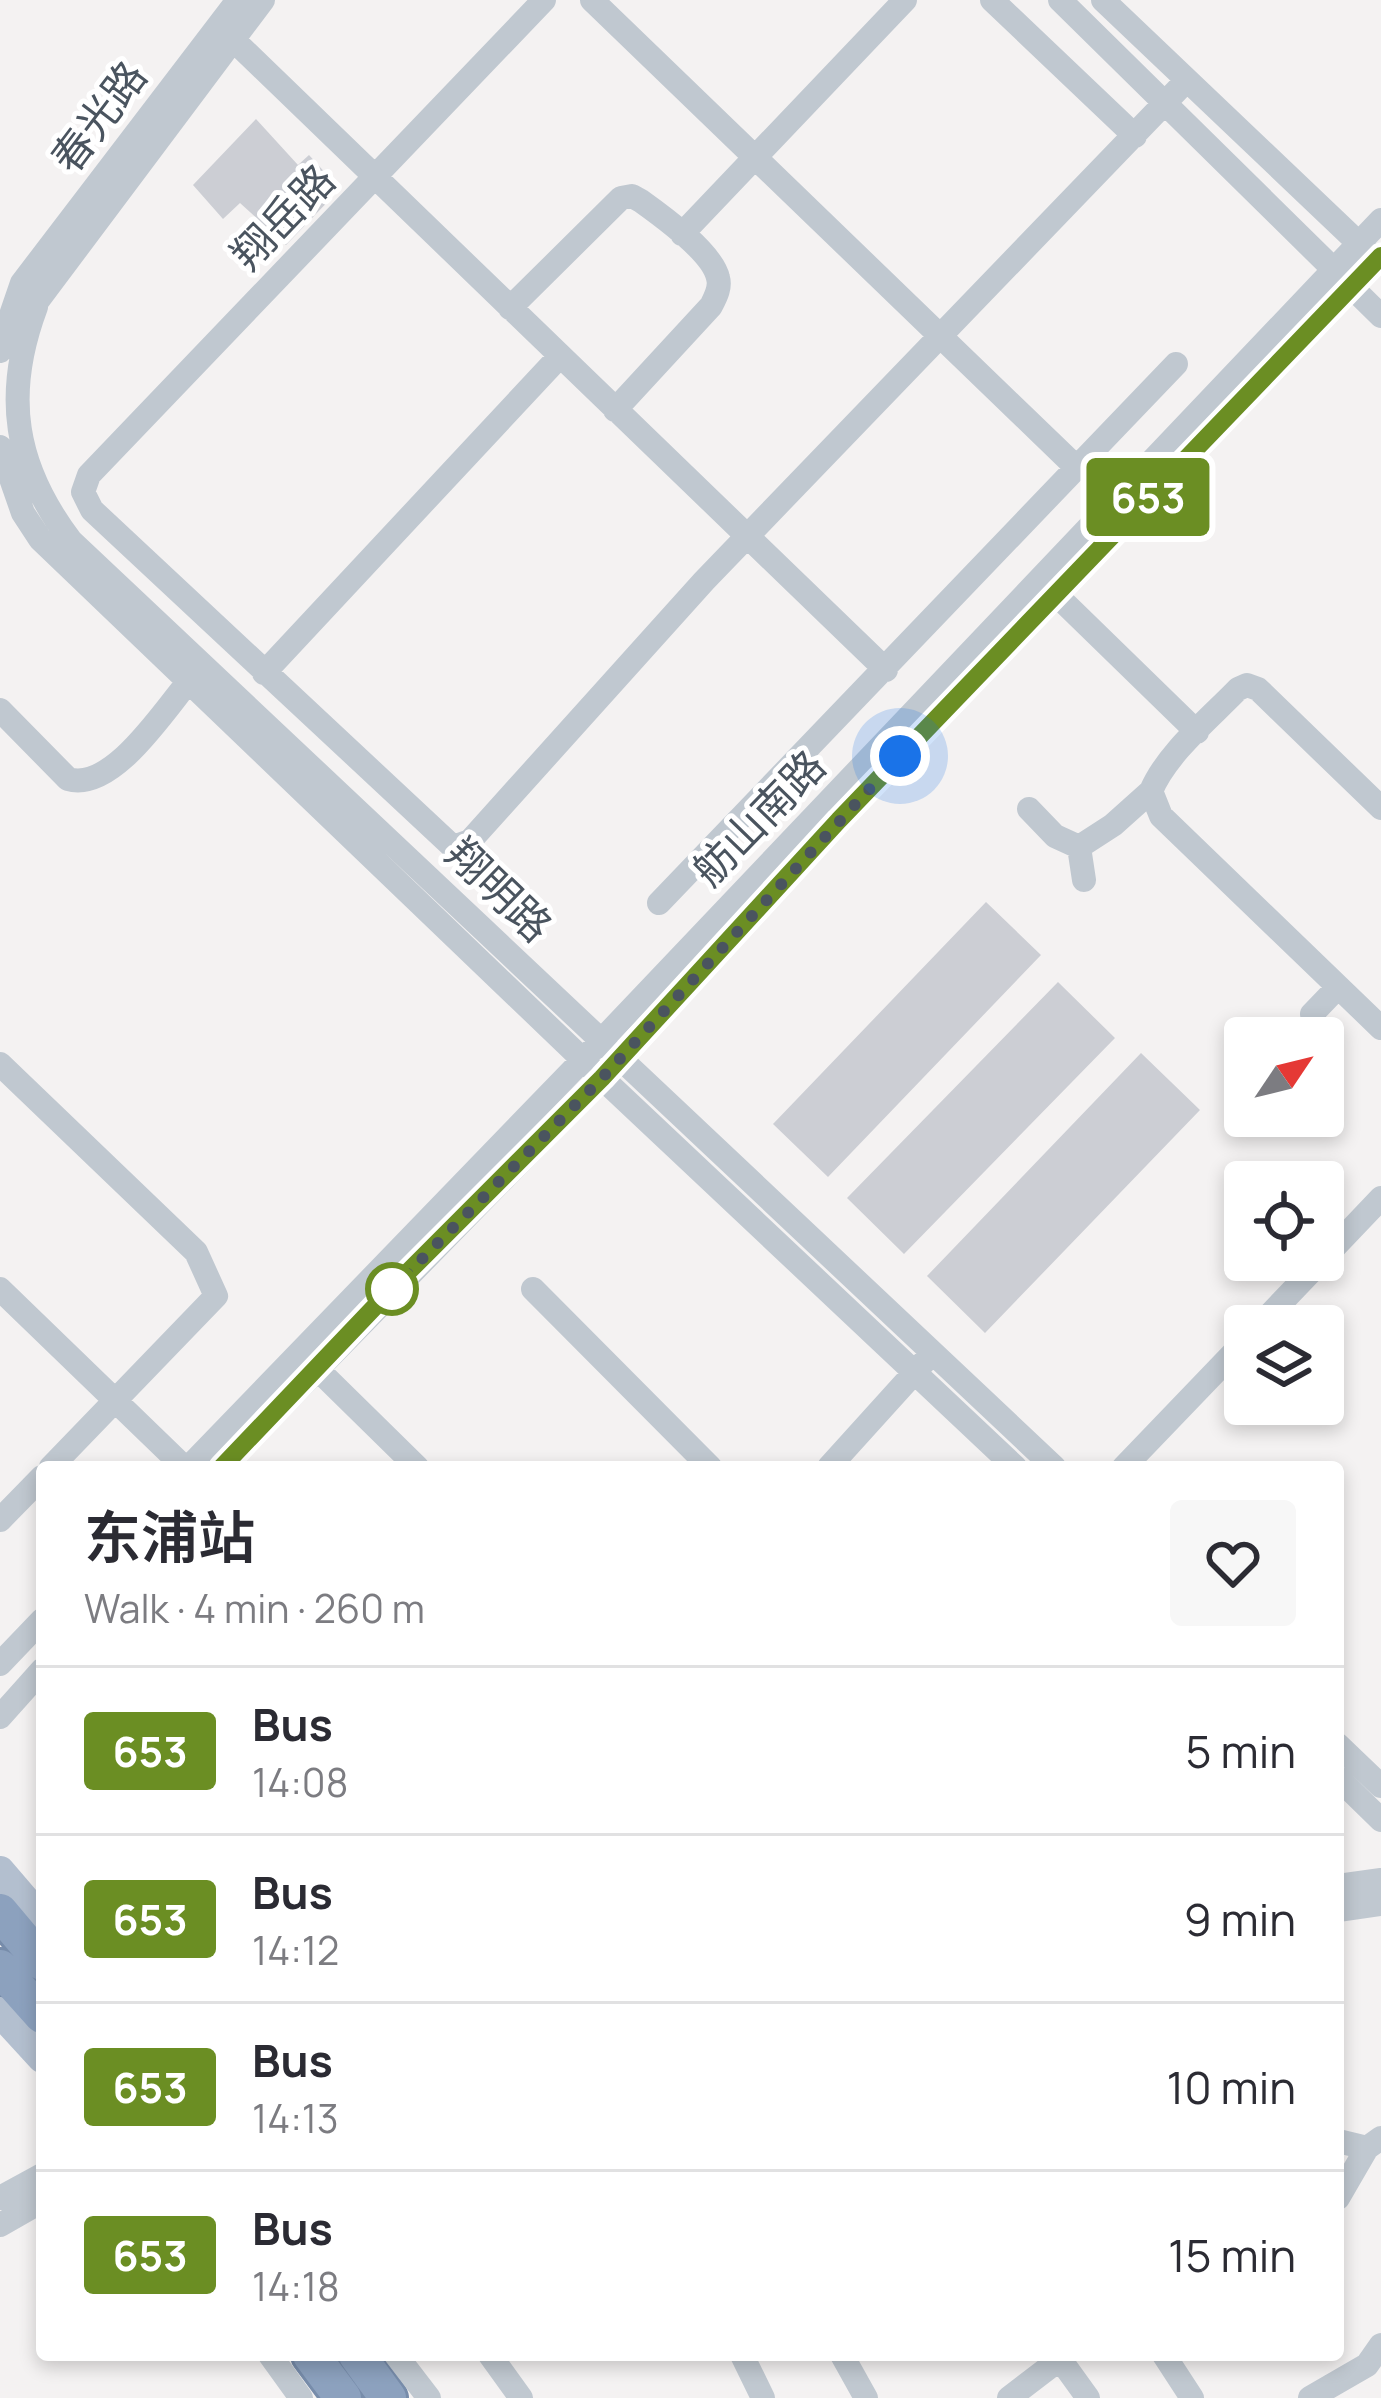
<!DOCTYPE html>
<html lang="en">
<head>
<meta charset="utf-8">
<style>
	body { margin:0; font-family:Manrope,"Noto Sans SC",sans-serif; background:#f7f7f7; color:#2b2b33; height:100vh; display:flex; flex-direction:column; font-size:45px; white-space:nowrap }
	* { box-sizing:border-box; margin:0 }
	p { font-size:39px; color:#7c7c81 }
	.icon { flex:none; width:66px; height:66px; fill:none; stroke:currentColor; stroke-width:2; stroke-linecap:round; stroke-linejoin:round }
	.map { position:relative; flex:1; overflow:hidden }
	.panel { position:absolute; left:36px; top:1461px; width:1308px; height:900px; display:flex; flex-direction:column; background:#fff; border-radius:12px; box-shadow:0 6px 18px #0003 }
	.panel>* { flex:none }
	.badge { padding:0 24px; border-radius:9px; font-size:42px; line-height:78px }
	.needle { width:78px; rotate:55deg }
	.buttons { position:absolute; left:1224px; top:1017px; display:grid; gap:24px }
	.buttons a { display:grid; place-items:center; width:120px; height:120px; border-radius:12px; background:#fff; box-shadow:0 6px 18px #0003; font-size:60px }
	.you { position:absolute; width:60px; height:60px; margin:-30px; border:9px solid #fff; border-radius:50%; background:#1a73e8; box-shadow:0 0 0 18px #1a73e833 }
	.map>.badge { position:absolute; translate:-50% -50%; box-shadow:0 0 0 6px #fff }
	.round { display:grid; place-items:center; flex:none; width:126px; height:126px; border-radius:12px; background:#f7f7f7 }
	.overview { display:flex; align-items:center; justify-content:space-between; height:204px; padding:0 48px }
	h1 { font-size:57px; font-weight:600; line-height:90px }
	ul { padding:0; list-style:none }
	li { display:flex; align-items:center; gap:36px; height:168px; padding:0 48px; border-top:3px solid #e1e1e2 }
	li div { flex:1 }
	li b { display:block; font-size:45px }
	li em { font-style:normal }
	li .badge { min-width:132px; font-weight:700; text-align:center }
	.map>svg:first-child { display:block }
</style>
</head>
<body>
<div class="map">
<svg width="1381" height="2398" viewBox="0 0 1381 2398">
	<rect width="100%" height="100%" fill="#f4f2f2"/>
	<!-- building -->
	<path fill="#ccced4" d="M256,119L298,165L309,155L340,189L286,245L240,203L223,219L193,185Z
		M986,902L1041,955L828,1177L773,1124Z
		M1058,982L1115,1038L904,1254L847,1198Z
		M1141,1053L1200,1110L985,1333L927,1276Z"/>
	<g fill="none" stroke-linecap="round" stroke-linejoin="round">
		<defs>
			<path id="highway" d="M0,1912L42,1962
				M0,1968L42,2015
				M311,2355L343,2398
				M357,2355L388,2398"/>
		</defs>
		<!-- highway casing -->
		<use href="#highway" stroke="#778caa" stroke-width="42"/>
		<!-- minor -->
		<path stroke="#c0c8d0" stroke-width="24" d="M544,0L89,475L83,492L92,510L453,847L470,841L704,581L1187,80
			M592,0L1077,468
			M992,0L1135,136
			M1060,0L1381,316
			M1103,0L1371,255
			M219,26L886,670
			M682,234L905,0
			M36,307C3,395 14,466 71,541L1054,1467
			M510,308L621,198L632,196L641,201C662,216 713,253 718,278C721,288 715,298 711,306L615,410
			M2,341L22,283L238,0
			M0,351L263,0
			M0,447L23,513L40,539L602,1078L1015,1467
			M1044,583L1197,732
			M264,673L560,356
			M0,710L68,779C115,793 169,702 198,670
			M1381,808L1258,689L1247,685L1238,689C1209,719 1167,753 1151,791L1161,816L1381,1028
			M1029,809L1055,836L1079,847L1113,825L1151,791
			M1079,847L1084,880
			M659,903L1176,364
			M1312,1014L1338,987
			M0,1064L196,1252L216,1296L51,1467
			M1323,1259L1381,1198
			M0,1289L184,1467
			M533,1289L710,1467
			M1259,1326L1322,1260
			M307,1359L417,1467
			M189,1467L600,1042L1381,220
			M222,1467L602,1078L839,820L1381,256
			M829,1467L924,1362
			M1124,1467L1245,1341
			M0,1520L42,1477
			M0,1664L42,1620
			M0,1717L42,1670
			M1338,1745L1381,1786
			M1338,1778L1381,1820
			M1338,1886L1381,1880
			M1338,1910L1381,1904
			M1338,2141L1367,2148
			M0,2198L42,2175
			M1338,2198L1367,2148L1381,2138
			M0,2225L42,2201
			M270,2355L301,2398
			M396,2355L429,2398
			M490,2355L521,2398
			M742,2355L763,2398
			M842,2355L866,2398
			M1057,2355L1088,2398
			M1164,2355L1192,2398
			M1009,2398L1060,2359
			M1310,2398L1367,2365L1381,2345"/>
		<!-- major -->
		<path stroke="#b3bfcf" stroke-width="30" d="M0,1871L42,1920
			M0,2012L42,2058"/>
		<!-- highway -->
		<use href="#highway" stroke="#8ca1be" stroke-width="36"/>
	</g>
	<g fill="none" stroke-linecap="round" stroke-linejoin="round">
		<defs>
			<path id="line" d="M222,1467L405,1275L602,1078L839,820L1381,256"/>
		</defs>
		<!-- line casing -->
		<use href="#line" stroke="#fff" stroke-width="27"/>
		<!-- line -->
		<use href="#line" stroke="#6b8e23" stroke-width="18"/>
		<!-- walk -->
		<path stroke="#4a545f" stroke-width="12" stroke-dasharray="0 21.6" d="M392,1289L602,1078L900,756"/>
	</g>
	<!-- markers -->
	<circle fill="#fff" stroke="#6b8e23" stroke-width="6" cx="392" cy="1289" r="24"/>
	<g text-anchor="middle" stroke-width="10" stroke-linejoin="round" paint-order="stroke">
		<!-- street labels -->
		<g font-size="42" fill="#4a545f" stroke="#fff">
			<text transform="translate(99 117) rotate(-53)" y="15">春光路</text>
			<text transform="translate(283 217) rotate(-46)" y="15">翔岳路</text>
			<text transform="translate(759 818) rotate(-46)" y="15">舫山南路</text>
			<text transform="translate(499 890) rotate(44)" y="15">翔明路</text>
		</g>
	</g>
</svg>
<div class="buttons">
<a><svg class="needle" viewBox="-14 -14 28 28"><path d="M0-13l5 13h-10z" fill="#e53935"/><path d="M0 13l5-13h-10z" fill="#7c7c81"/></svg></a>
<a><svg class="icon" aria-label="locate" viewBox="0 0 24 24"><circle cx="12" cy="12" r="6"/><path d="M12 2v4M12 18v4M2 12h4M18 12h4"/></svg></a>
<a><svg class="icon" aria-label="layers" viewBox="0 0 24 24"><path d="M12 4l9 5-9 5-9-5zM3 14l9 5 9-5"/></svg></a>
</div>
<div class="you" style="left:900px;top:756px"></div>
<b class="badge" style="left:1148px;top:497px;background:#6b8e23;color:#fff">653</b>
<section class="panel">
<div class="overview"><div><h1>东浦站</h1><p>Walk · 4 min · 260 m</p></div><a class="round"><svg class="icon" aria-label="heart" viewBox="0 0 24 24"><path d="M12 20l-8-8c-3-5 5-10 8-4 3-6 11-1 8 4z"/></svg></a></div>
<ul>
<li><span class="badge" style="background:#6b8e23;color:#fff">653</span><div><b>Bus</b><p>14:08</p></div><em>5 min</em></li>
<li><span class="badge" style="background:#6b8e23;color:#fff">653</span><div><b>Bus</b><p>14:12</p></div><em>9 min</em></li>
<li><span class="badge" style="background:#6b8e23;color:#fff">653</span><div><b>Bus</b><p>14:13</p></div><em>10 min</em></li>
<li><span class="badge" style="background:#6b8e23;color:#fff">653</span><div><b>Bus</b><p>14:18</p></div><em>15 min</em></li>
</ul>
</section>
</div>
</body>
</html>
